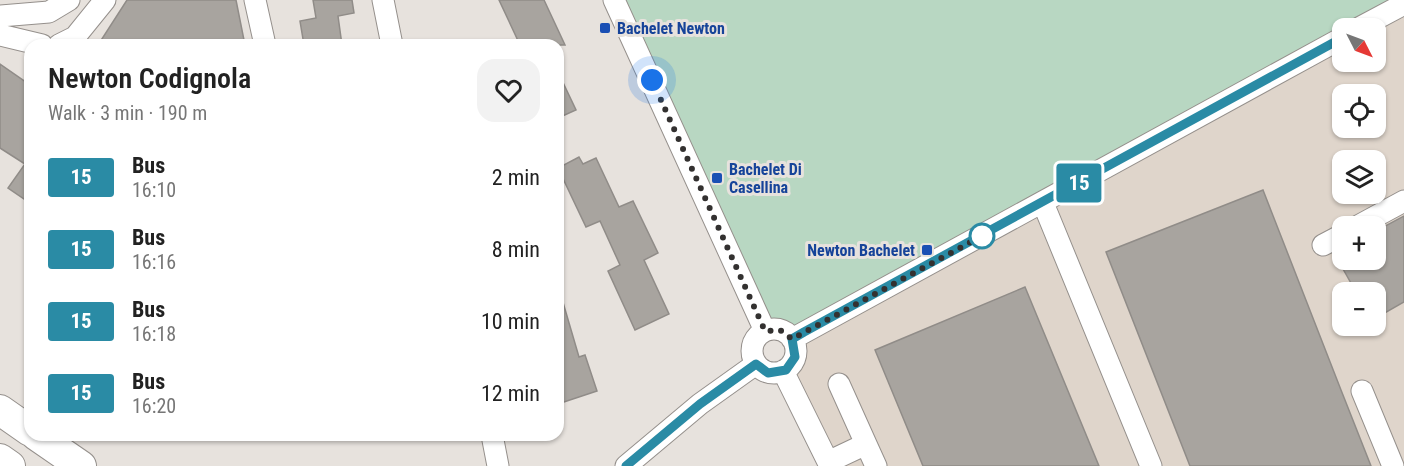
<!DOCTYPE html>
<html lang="en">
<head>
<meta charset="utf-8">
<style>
	body { margin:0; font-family:"Roboto Condensed",sans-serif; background:#f2f2f2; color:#222; height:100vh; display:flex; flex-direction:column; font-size:22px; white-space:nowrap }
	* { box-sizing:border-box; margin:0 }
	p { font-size:20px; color:#767676 }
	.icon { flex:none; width:33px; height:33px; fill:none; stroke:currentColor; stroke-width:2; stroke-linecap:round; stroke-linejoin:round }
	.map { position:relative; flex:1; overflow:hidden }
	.details { position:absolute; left:24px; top:39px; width:540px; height:402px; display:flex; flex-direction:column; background:#fff; border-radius:18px; box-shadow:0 2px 4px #0004 }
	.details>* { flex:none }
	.badge { padding:0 12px; border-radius:4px; font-size:21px; line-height:39px }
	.needle { width:39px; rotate:132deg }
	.buttons { position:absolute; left:1332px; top:18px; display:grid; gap:12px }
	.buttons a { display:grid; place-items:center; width:54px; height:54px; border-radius:12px; background:#fff; box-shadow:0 2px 4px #0004; font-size:30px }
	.you { position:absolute; width:30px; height:30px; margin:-15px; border:4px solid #fff; border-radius:50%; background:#1a73e8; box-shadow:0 0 0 9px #1a73e833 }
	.map>.badge { position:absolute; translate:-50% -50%; box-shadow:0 0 0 3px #fff }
	.round { display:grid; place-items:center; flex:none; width:63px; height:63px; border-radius:18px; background:#f2f2f2 }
	.head { display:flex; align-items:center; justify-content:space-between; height:102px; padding:0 24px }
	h1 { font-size:28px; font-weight:600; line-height:45px }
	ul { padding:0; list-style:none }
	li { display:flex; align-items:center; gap:18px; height:72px; padding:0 24px }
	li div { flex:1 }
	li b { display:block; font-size:22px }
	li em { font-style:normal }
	li .badge { min-width:66px; font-weight:700; text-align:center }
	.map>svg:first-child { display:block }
</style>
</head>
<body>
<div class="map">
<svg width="1404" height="466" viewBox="0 0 1404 466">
	<rect width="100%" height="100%" fill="#e7e2dd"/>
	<!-- built -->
	<path fill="#dfd5cb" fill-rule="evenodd" d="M1404,0V466H830L789,367L795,357V346L1342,38V62H1376V28ZM1342,94H1376V128H1342ZM1342,160H1376V194H1342ZM1342,226H1376V260H1342ZM1342,292H1376V326H1342Z"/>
	<!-- green -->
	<path fill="#b8d7c2" d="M614,0H1398L1359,28H1342L787,334L772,329Z"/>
	<!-- building -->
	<path fill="#a8a49f" stroke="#908c88" stroke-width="1.5" d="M127,0H236L245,45H98Z
		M313,0H352L354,13L338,16L342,45H304L300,21L316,18Z
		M499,0H544L565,45H520Z
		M0,64L30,85V203L8,188L25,164L0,148Z
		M558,72L576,110L558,118Z
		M579,157L583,164L596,158L619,207L633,201L658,253L644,260L669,314L635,330L608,271L620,265L600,221L586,227L558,168Z
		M1263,190L1341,390L1371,466H1190L1106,252Z
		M1404,216V302L1376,318V292H1356L1338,260H1376V231Z
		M1025,287L1099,466H923L875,350Z
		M562,299L579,357L585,355L597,391L558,404V300Z"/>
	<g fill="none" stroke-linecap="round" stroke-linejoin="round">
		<defs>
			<path id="minor" d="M255,0L265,45
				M383,0L392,45
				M614,0L765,331
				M0,16L49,12L69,0
				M1359,28L1404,4
				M0,35L42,45
				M59,45L75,37L105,0
				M1043,203L1151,466
				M1358,226L1404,201
				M1323,245L1342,235
				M752 351a22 22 0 1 1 44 0a22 22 0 1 1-44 0Z
				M792,339L1342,38
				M783,371L830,466
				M839,384L866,444
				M1362,391L1393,466
				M492,435L498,466
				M828,462L866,444L876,466
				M626,466L700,404L756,364"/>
			<path id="highway" d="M0,410L30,431
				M36,435L81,466
				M0,459L10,466"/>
		</defs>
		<!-- minor casing -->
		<use href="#minor" stroke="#95908c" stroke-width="23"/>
		<!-- highway casing -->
		<use href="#highway" stroke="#95908c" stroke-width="32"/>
		<!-- minor -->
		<use href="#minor" stroke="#fff" stroke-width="21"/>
		<!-- highway -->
		<use href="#highway" stroke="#fff" stroke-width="30"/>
	</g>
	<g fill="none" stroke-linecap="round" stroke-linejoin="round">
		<defs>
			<path id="line" d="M626,466L700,404L756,364L768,373L786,370L795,357L792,339L804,332L1342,38"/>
		</defs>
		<!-- line casing -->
		<use href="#line" stroke="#fff" stroke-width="14"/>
		<!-- line -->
		<use href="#line" stroke="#2a8ba5" stroke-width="9"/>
		<!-- walk -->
		<path stroke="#333130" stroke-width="6" stroke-dasharray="0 10.8" d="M652,80L765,331L780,330L792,339L982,236"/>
	</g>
	<!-- markers -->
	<g fill="#1a4fb4" stroke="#e7e2dd" stroke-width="2">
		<rect x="599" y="22" width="12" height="12" rx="3"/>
		<rect x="711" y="172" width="12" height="12" rx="3"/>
		<rect x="921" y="244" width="12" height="12" rx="3"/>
	</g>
	<circle fill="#fff" stroke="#2a8ba5" stroke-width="3" cx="982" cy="236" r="12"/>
	<g text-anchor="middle" stroke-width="6" stroke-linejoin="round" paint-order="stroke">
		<!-- transit labels -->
		<g font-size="16" font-weight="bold" fill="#164399" stroke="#e7e2dd" text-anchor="start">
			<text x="617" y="34">Bachelet Newton</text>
			<text x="729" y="175">Bachelet Di<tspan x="729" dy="18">Casellina</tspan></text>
			<text x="915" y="256" text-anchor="end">Newton Bachelet</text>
		</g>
	</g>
</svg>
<div class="buttons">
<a><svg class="needle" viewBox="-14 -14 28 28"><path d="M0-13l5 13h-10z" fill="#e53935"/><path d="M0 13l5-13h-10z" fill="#767676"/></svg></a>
<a><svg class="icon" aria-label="locate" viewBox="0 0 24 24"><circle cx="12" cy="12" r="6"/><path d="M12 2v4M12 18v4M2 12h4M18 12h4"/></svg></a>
<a><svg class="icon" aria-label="layers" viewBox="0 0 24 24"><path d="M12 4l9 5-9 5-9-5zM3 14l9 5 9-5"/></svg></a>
<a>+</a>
<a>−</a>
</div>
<div class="you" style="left:652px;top:80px"></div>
<b class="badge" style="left:1079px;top:183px;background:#2a8ba5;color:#fff">15</b>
<section class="details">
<div class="head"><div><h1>Newton Codignola</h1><p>Walk · 3 min · 190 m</p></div><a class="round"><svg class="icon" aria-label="heart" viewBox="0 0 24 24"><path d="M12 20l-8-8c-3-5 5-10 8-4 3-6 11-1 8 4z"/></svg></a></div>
<ul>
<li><span class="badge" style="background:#2a8ba5;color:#fff">15</span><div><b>Bus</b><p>16:10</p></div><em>2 min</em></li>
<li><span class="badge" style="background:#2a8ba5;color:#fff">15</span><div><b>Bus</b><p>16:16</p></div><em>8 min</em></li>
<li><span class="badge" style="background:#2a8ba5;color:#fff">15</span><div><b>Bus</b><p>16:18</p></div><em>10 min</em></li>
<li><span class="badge" style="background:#2a8ba5;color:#fff">15</span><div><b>Bus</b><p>16:20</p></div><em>12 min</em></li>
</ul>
</section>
</div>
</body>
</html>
